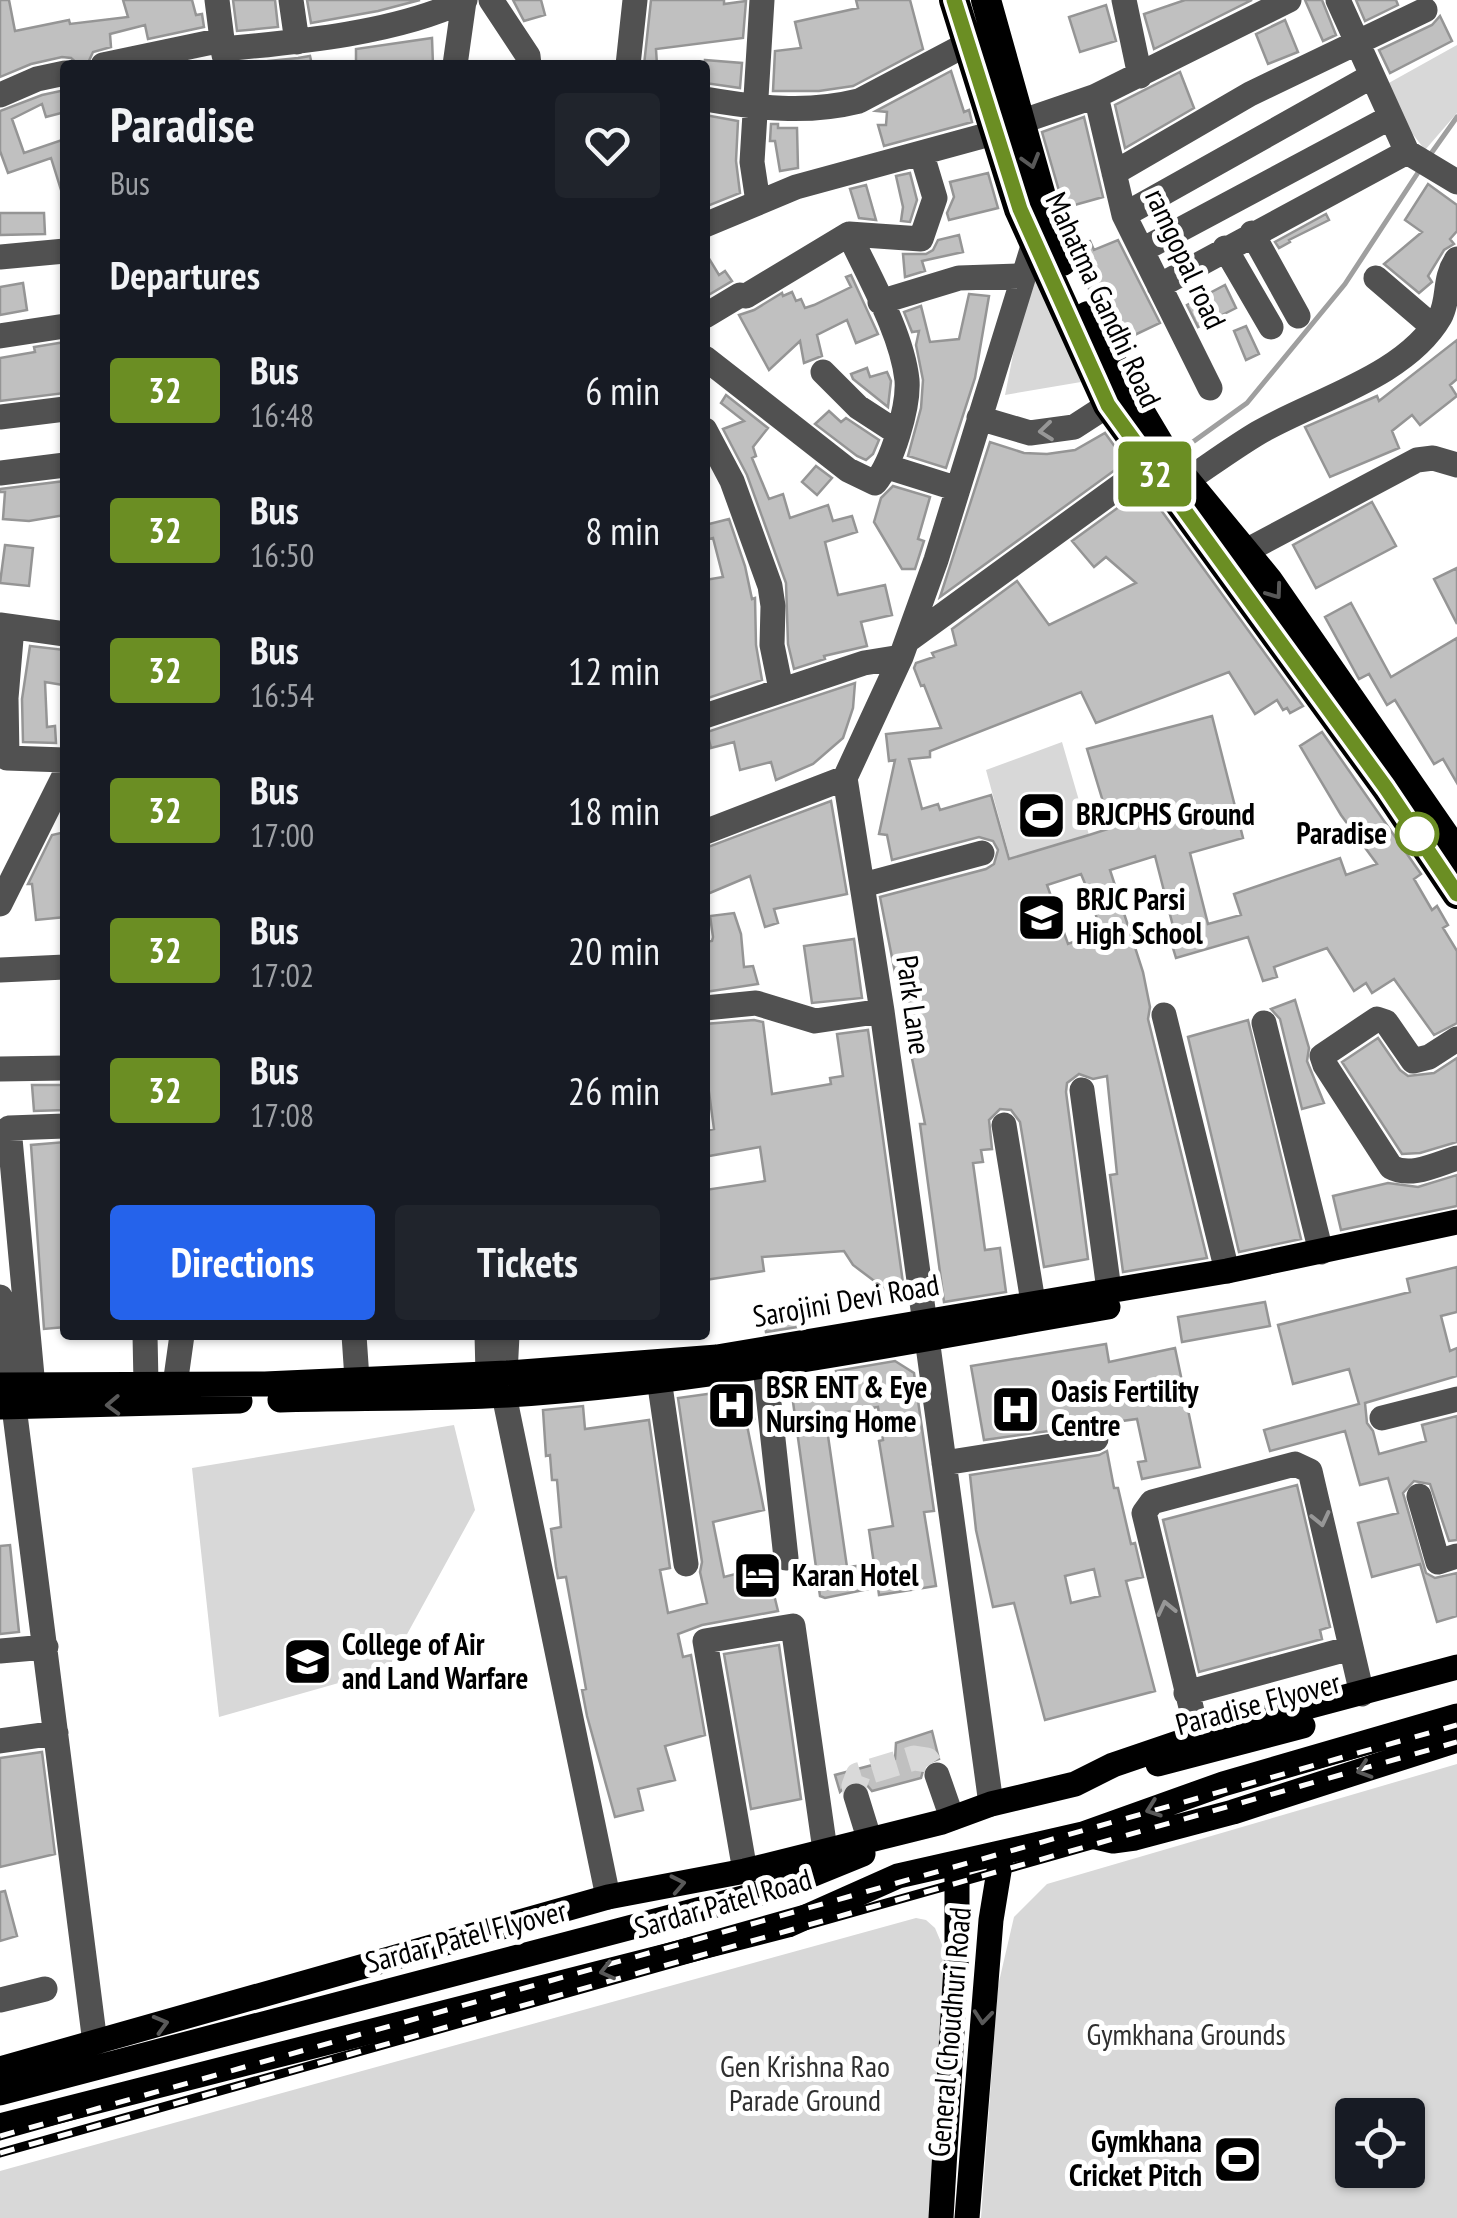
<!DOCTYPE html>
<html lang="en">
<head>
<meta charset="utf-8">
<style>
	body { margin:0; font-family:"PT Sans Narrow",sans-serif; background:#20242c; color:#f1f3f6; height:100vh; display:flex; flex-direction:column; font-size:38px; white-space:nowrap }
	* { box-sizing:border-box; margin:0 }
	p { font-size:32px; color:#9ea1a6 }
	.icon { flex:none; width:55px; height:55px; fill:none; stroke:currentColor; stroke-width:2; stroke-linecap:round; stroke-linejoin:round }
	.map { position:relative; flex:1; overflow:hidden }
	.side { position:absolute; left:60px; top:60px; width:650px; height:1280px; display:flex; flex-direction:column; background:#171b24; border-radius:10px; box-shadow:0 2px 8px #0004 }
	.side>* { flex:none }
	.badge { padding:0 20px; border-radius:8px; font-size:35px; line-height:65px }
	.controls { position:absolute; left:1335px; top:2098px; display:grid; gap:20px }
	.controls a { display:grid; place-items:center; width:90px; height:90px; border-radius:10px; background:#171b24; box-shadow:0 2px 8px #0004; font-size:50px }
	.map>.badge { position:absolute; translate:-50% -50%; box-shadow:0 0 0 5px #fff }
	h2 { padding:0 50px; font-size:38px; line-height:90px }
	.round { display:grid; place-items:center; flex:none; width:105px; height:105px; border-radius:10px; background:#20242c }
	.summary { display:flex; align-items:center; justify-content:space-between; height:170px; padding:0 50px }
	h1 { font-size:48px; font-weight:800; line-height:75px }
	.primary-button { display:flex; gap:20px; margin-top:auto; padding:20px 50px }
	.primary-button a { flex:1; height:115px; border-radius:10px; background:#2563eb; color:#fff; font-size:40px; font-weight:800; line-height:115px; text-align:center }
	.primary-button a+a { background:#20242c; color:#f1f3f6 }
	ul { padding:0; list-style:none }
	li { display:flex; align-items:center; gap:30px; height:140px; padding:0 50px }
	li div { flex:1 }
	li b { display:block; font-size:38px }
	li em { font-style:normal }
	li .badge { min-width:110px; font-weight:700; text-align:center }
	.map>svg:first-child { display:block }
</style>
</head>
<body>
<div class="map">
<svg width="1457" height="2218" viewBox="0 0 1457 2218">
	<rect width="100%" height="100%" fill="#fff"/>
	<!-- green -->
	<path fill="#d8d8d8" fill-rule="evenodd" d="M1457,45V113L1425,150L1378,89Z
		M1031,265L1081,382L1005,395Z
		M1062,742L1089,835L1010,858L986,770Z
		M454,1425L475,1510L388,1669L219,1717L192,1468Z
		M1457,1764V2218H981L998,1986L1014,1917L1047,1884ZM1352,2115H1408V2170H1352Z
		M916,1918L926,1920L935,1928L943,1947L941,2058L929,2218H0V2171Z"/>
	<g fill="none" stroke-linecap="round" stroke-linejoin="round">
		<!-- stream -->
		<path stroke="#9f9f9f" stroke-width="5" d="M1430,155L1457,117
			M1183,449L1247,403L1345,284L1421,168"/>
	</g>
	<!-- building -->
	<path fill="#c0c0c0" stroke="#959595" stroke-width="2.5" fill-rule="evenodd" d="M0,0H9L15,31L69,20L70,24L128,17L123,0H192L196,15L202,14L204,27L148,39L145,25L110,34L111,47L93,52L87,65H79L71,58L62,57L31,64L0,77Z
		M233,0H275L278,27L237,31Z
		M307,0H420L378,11L311,23Z
		M513,0H541L545,15L524,21Z
		M651,0H724V4L746,1L743,38L656,49L657,65H644Z
		M856,0H910L923,49L853,86L819,91H773L775,51L801,48L795,22L858,8Z
		M1185,0H1252L1154,49L1144,14Z
		M1305,0H1322L1336,35L1323,41Z
		M1356,0H1396L1398,5L1365,21Z
		M1106,5L1116,41L1080,52L1069,17Z
		M1440,16L1452,41L1390,73L1379,50L1432,25Z
		M1285,20L1298,52L1268,64L1256,34Z
		M432,38L433,65H356V49Z
		M310,56L312,65L240,64L298,58Z
		M705,60L742,63L740,88L705,83Z
		M951,71L964,112L969,110L972,122L884,146L878,125H886L887,112L876,111Z
		M1180,72L1194,108L1125,148L1115,105Z
		M65,90V112L46,117L42,104L12,119L24,153L65,139V193H62L51,158L8,173L0,151V111L42,95Z
		M705,115L738,121L736,161L740,193L705,207Z
		M1084,117L1103,197L1064,208L1042,132Z
		M771,124H778V128H797L798,168L780,171L775,141H770Z
		M910,173L917,200L910,222L901,221L903,207L896,176Z
		M988,173L998,208L949,220L947,213L954,197L950,182Z
		M1428,184L1457,205V231L1450,239L1454,244L1444,250L1428,276L1432,282L1419,293L1384,264L1422,232L1405,220Z
		M866,185L876,220L859,218L850,189Z
		M0,213H44L45,234L0,235Z
		M1326,214L1329,220L1289,240L1290,242L1279,248L1275,242Z
		M959,235L963,252L922,261L925,271L905,277L903,254H926L933,250L938,240Z
		M1118,240L1160,323L1122,341L1104,307L1093,298L1079,267L1076,246L1090,241L1094,250Z
		M705,252L719,275L725,271L732,281L705,297Z
		M851,275L878,334L856,343L847,320L817,335L822,356L804,363L800,341L769,370L739,315L754,310L782,293L783,296L792,292L796,301L801,299L805,308L814,305L851,287L846,277Z
		M23,283L27,310L0,315V287Z
		M1225,285L1236,308L1198,327L1187,305Z
		M969,294L989,296L975,378L946,468L908,456L921,408L923,380L916,345L919,331L912,332L904,312L921,306L930,342L959,339Z
		M1246,326L1259,354L1246,360L1234,331Z
		M1457,340V379L1450,385L1457,396L1420,425L1412,415L1392,431L1399,448L1330,477L1305,427L1377,396L1379,401Z
		M65,342V393L0,401V358L35,352L34,347Z
		M867,368L870,377L887,372L891,381L888,407L853,379L851,374Z
		M726,395L768,428L753,447L756,456L752,458L769,499L783,494L790,518L828,505L833,521L852,516L857,532L825,542L838,595L885,585L892,615L861,622L867,646L824,656L825,659L794,669L788,644L786,583L747,475L723,429L744,421L721,403Z
		M829,411L841,422L846,418L879,440L873,454L866,460L857,456L815,424Z
		M1105,433L1126,462L940,597L990,442L1024,453L1047,454L1075,450Z
		M816,466L832,478L817,495L802,482Z
		M65,481V515L29,521L3,519L5,492H0V489Z
		M893,486L930,497L918,539L924,541L915,569H902L874,522L881,498Z
		M1145,488L1303,706L1290,713L1287,708L1283,710L1277,700L1255,714L1229,672L1096,723L1081,692L930,751V757L909,759L922,809L938,804L940,810L991,795L1009,859L1089,835L1111,828L1087,749L1212,716L1243,838L1190,853L1208,924L1241,915L1234,894L1340,858L1346,875L1377,864L1341,815L1300,746L1322,732L1421,874L1414,879L1432,910L1437,906L1448,925L1443,928L1457,951V1023L1434,1035L1394,979L1372,993L1366,983L1354,991L1327,948L1274,967L1277,977L1263,981L1248,937L1176,958L1169,935L1175,934L1155,856L1110,870L1143,972L1150,1007L1148,1019L1207,1258L1123,1272L1110,1175L1117,1174L1107,1076L1093,1079L1079,1074L1067,1083L1066,1092L1088,1259L1044,1267L1020,1122L1011,1110L1000,1109L989,1120L992,1149L981,1150L983,1162L973,1163L985,1250L1000,1248L1006,1292L944,1302L920,1124H925L880,897L986,869L994,864L998,850L993,841L979,837L892,860L887,835L879,834L895,760L889,761L886,734L941,728L924,685L921,686L914,668L916,663L934,657L932,653L956,645L952,629L1017,581L1049,625L1136,583L1106,557L1094,567L1072,541ZM1081,874L1093,903L1100,932L1068,944L1047,885Z
		M1372,502L1396,546L1316,588L1293,545Z
		M729,519L745,566L752,599L755,598L756,645L762,680L705,699V580L723,577L713,538L705,540V525Z
		M5,545L33,548L29,586L0,583Z
		M1457,568V624L1434,579Z
		M1351,603L1391,677L1457,638V783L1443,759L1434,764L1395,700L1387,705L1369,674L1359,679L1325,617Z
		M30,646L65,650L63,685L45,682L47,727L55,726L56,743L23,742L22,699Z
		M855,683L853,708L843,738L813,764L776,780L771,762L740,770L734,742L711,748L707,732Z
		M831,801L847,894L774,909L778,923L765,927L750,876L705,895V848Z
		M65,832V917L36,920L32,884H28L52,835Z
		M734,913L741,934L744,967L753,966L758,984L705,992V942L712,941L713,937L710,916Z
		M854,939L862,998L812,1003L804,946Z
		M1295,1000L1309,1048L1307,1061L1324,1103L1302,1109L1280,1019L1271,1009Z
		M754,1020L763,1022L772,1094L831,1084L830,1078L843,1076L837,1034L868,1030L903,1283L897,1298L853,1265L844,1251L762,1257L764,1271L705,1280V1190L765,1181L760,1147L709,1156L705,1131L714,1129L705,1063V1024Z
		M1248,1020L1301,1239L1239,1252L1188,1037Z
		M1378,1038L1400,1070L1408,1076L1434,1073L1457,1058V1142L1420,1153L1402,1154L1342,1062Z
		M32,1085H65V1110L34,1111Z
		M65,1142V1327L44,1329L31,1145Z
		M1457,1175V1206L1341,1230L1333,1196L1388,1183L1418,1187Z
		M1457,1267V1312L1441,1316L1450,1351L1457,1348V1376L1365,1403L1367,1423L1373,1431L1379,1454L1426,1441L1422,1425L1457,1416V1540L1449,1541L1430,1484L1414,1481L1403,1493L1426,1573L1435,1578L1457,1573V1616L1437,1622L1420,1564L1372,1577L1358,1523L1398,1513L1388,1478L1360,1485L1345,1431L1270,1451L1264,1430L1359,1404L1349,1369L1293,1384L1278,1325L1410,1292L1407,1279Z
		M1265,1302L1270,1326L1182,1342L1178,1317Z
		M794,1304L798,1327L766,1332L762,1310Z
		M1106,1344L1109,1362L1175,1348L1200,1467L1142,1479L1138,1462L1146,1461L1137,1419L984,1440L971,1366Z
		M895,1361L914,1373L934,1511L924,1512L936,1586L879,1595L878,1587L825,1598L820,1596L793,1402L840,1394L836,1371ZM878,1407L883,1440L879,1441L893,1526L869,1530L874,1564L847,1567L826,1422L833,1421L832,1414Z
		M751,1388L754,1419L746,1420L764,1510L713,1522L724,1577L767,1566L778,1611L702,1625L678,1634L683,1657L691,1655L705,1735L665,1746L675,1780L638,1789L643,1810L615,1817L587,1716L582,1690L586,1689L566,1577L558,1578L556,1567L551,1529L561,1527L557,1480H552L550,1455L546,1456L543,1410L583,1406L585,1429L649,1420L670,1568L660,1570L668,1613L707,1603L700,1572L702,1562L678,1398Z
		M1107,1451L1114,1488H1118L1131,1544L1135,1543L1143,1577L1126,1581L1155,1691L1045,1720L1014,1603L993,1607L976,1530L970,1475L1099,1455ZM1094,1569L1100,1596L1071,1603L1065,1576Z
		M1297,1485L1330,1627L1320,1630L1322,1639L1199,1672L1163,1520Z
		M10,1545L19,1632L0,1634V1546Z
		M779,1645L801,1799L751,1809L724,1654Z
		M932,1731L939,1759L925,1764L921,1778L872,1791L866,1784L852,1780L840,1792L835,1775L895,1759L896,1743Z
		M42,1752L55,1854L0,1867V1758Z
		M5,1891L17,1936L0,1941V1892Z"/>
	<g fill="none" stroke-linecap="round" stroke-linejoin="round">
		<!-- minor-tunnel -->
		<path stroke="#d9d9d9" stroke-width="25" stroke-dasharray="25 12" stroke-linecap="butt" d="M856,1796L854,1786L858,1775L914,1758L927,1760L937,1775"/>
		<!-- minor -->
		<path stroke="#515151" stroke-width="25" d="M217,0L224,55
			M291,0L297,42
			M491,0L528,56L529,65
			M1124,0L1140,76
			M1338,0L1407,152
			M223,49C298,42 397,33 465,0
			M103,65L222,40
			M455,65L464,1
			M628,65L635,0
			M0,95L37,79L65,73
			M1096,96L1124,215L1210,388
			M705,99C757,108 807,114 859,101L967,44
			M1020,122L1096,96L1289,0
			M1114,173L1250,94L1425,10
			M758,202L752,162L762,0
			M1124,215L1372,76
			M705,225L796,187L994,133
			M1252,233L1298,316
			M1225,248L1271,327
			M1142,250L1391,117
			M0,257L65,251
			M1376,278L1432,326
			M1159,286L1407,152L1457,182
			M880,302L959,278L1022,276
			M705,316L740,295L746,296L849,234L921,239L935,198L922,155
			M0,336L65,326
			M705,358L848,470L875,483C892,463 909,407 907,380C902,333 869,277 849,234
			M823,372L858,407L898,433
			M0,417L65,409
			M979,418L1030,433L1074,427L1108,405
			M705,430L732,481L770,586L773,606L772,645L781,689
			M888,467L958,489
			M0,473L65,465
			M1186,481C1210,465 1233,448 1258,433C1314,400 1405,377 1440,317C1450,299 1443,279 1457,259
			M1244,552L1417,460L1433,458L1457,465
			M0,625L65,634
			M12,627L6,698L7,758L65,760
			M907,641L1149,465
			M705,716L864,663L901,657
			M705,832L845,778
			M863,885L982,853
			M0,904L65,774
			M0,970L65,967
			M705,1008L756,1003L815,1021L882,1011
			M1164,1015L1227,1271
			M1264,1023L1321,1252
			M1457,1039L1429,1057L1413,1061L1386,1022L1377,1019L1322,1056L1325,1065L1391,1167C1411,1178 1437,1164 1457,1158
			M0,1069L65,1068
			M1082,1090L1109,1290
			M1004,1125L1033,1302
			M0,1297L95,2043
			M145,1335L146,1383
			M354,1335L357,1379
			M487,1335L488,1374
			M507,1335L504,1395L608,1897
			M765,1366L786,1558
			M659,1379L686,1564
			M175,1385L182,1335
			M33,1387L9,1128L65,1126
			M1382,1418L1457,1399
			M944,1463L1096,1439
			M1419,1496L1438,1562L1457,1556
			M0,1651L46,1647
			M1186,1693L1351,1648
			M1198,1736L1144,1513L1152,1502L1295,1464L1310,1471L1362,1694
			M0,1741L56,1733
			M937,1775L952,1818
			M856,1796L869,1838
			M991,1804L882,1011L845,778L901,657L936,560L1034,243
			M745,1871L705,1641L793,1626L825,1850
			M0,2000L45,1989"/>
		<!-- major -->
		<path stroke="#000" stroke-width="25" d="M0,1385L265,1384L507,1373L717,1357L1227,1271L1457,1222
			M280,1400C356,1398 433,1399 508,1395C710,1382 909,1341 1108,1307
			M0,1407L240,1401
			M1158,1764L1303,1726
			M1083,1834L1113,1841L1135,1838L1233,1812L1457,1740
			M0,2069L608,1897L745,1871L942,1822L991,1804L1075,1784L1113,1765L1198,1736L1457,1667
			M0,2093L777,1889L863,1854
			M0,2126L788,1925L898,1876L1083,1834L1223,1784L1457,1716
			M941,2218L957,1948V1864
			M967,2218L991,1920L1002,1853"/>
		<!-- highway -->
		<path stroke="#000" stroke-width="30" d="M954,0L1019,209L1108,405L1386,788L1457,894
			M986,0L1053,239L1062,261
			M1088,316L1123,384L1169,461L1268,581L1457,854"/>
		<defs>
			<path id="rail" d="M0,2136L1457,1725
				M0,2153L1457,1742"/>
		</defs>
		<!-- rail casing -->
		<use href="#rail" stroke="#000" stroke-width="9"/>
		<!-- rail -->
		<use href="#rail" stroke="#fff" stroke-width="5" stroke-dasharray="15" stroke-linecap="butt"/>
	</g>
	<!-- one-way arrows -->
	<defs><path id="oneway-chevron" d="M-2-3.5L2.5 0L-2 3.5" fill="none" stroke-width="1.6" stroke-linecap="round" stroke-linejoin="round" transform="scale(2.5)"/></defs>
	<g stroke="#595959">
		<use href="#oneway-chevron" transform="translate(1031 161) rotate(74)"/>
		<use href="#oneway-chevron" transform="translate(1275 592) rotate(54)"/>
		<use href="#oneway-chevron" transform="translate(113 1405) rotate(178)"/>
		<use href="#oneway-chevron" transform="translate(1364 1770) rotate(162)"/>
		<use href="#oneway-chevron" transform="translate(1153 1809) rotate(160)"/>
		<use href="#oneway-chevron" transform="translate(678 1884) rotate(-11)"/>
		<use href="#oneway-chevron" transform="translate(607 1971) rotate(166)"/>
		<use href="#oneway-chevron" transform="translate(983 2017) rotate(95)"/>
		<use href="#oneway-chevron" transform="translate(161 2024) rotate(-16)"/>
	</g>
	<g stroke="#979797">
		<use href="#oneway-chevron" transform="translate(1046 431) rotate(174)"/>
		<use href="#oneway-chevron" transform="translate(1321 1519) rotate(77)"/>
		<use href="#oneway-chevron" transform="translate(1166 1608) rotate(-103)"/>
	</g>
	<g fill="none" stroke-linecap="round" stroke-linejoin="round">
		<defs>
			<path id="line" d="M954,0L1020,209L1108,405L1386,788L1457,894"/>
		</defs>
		<!-- line casing -->
		<use href="#line" stroke="#fff" stroke-width="22"/>
		<!-- line -->
		<use href="#line" stroke="#6b8e23" stroke-width="15"/>
	</g>
	<!-- icons -->
	<defs>
		<symbol id="stadium-square" viewBox="-11 -11 22 22"><rect x="-9" y="-9" width="18" height="18" rx="4" fill="#000" stroke="#fff"/><path d="M0-5a6.5 5 0 1 0 0 10a6.5 5 0 1 0 0-10ZM-3.5-1.8h7v3.6h-7Z" fill="#fff"/></symbol>
		<symbol id="school-square" viewBox="-11 -11 22 22"><rect x="-9" y="-9" width="18" height="18" rx="4" fill="#000" stroke="#fff"/><path d="M0-5L7-2L0 1L-7-2ZM-4 1L0 2.5L4 1V4Q0 6-4 4Z" fill="#fff"/></symbol>
		<symbol id="hospital-square" viewBox="-11 -11 22 22"><rect x="-9" y="-9" width="18" height="18" rx="4" fill="#000" stroke="#fff"/><path d="M-5-5h3v3.5h4V-5h3V5h-3V1.5h-4V5h-3Z" fill="#fff"/></symbol>
		<symbol id="hotel-square" viewBox="-11 -11 22 22"><rect x="-9" y="-9" width="18" height="18" rx="4" fill="#000" stroke="#fff"/><path d="M-6-4.5h1.5V1H6V5H4.5V3h-9V5H-6ZM-4 0a1.8 1.8 0 1 1 3.6 0ZM.5 0V-2.5h3Q6-2.5 6 0Z" fill="#fff"/></symbol>
		<symbol id="university-square" viewBox="-11 -11 22 22"><rect x="-9" y="-9" width="18" height="18" rx="4" fill="#000" stroke="#fff"/><path d="M0-5L7-2L0 1L-7-2ZM-4 1L0 2.5L4 1V4Q0 6-4 4Z" fill="#fff"/></symbol>
	</defs>
	<g fill-rule="evenodd">
		<use href="#stadium-square" x="1014" y="788" width="55" height="55"/>
		<use href="#school-square" x="1014" y="890" width="55" height="55"/>
		<use href="#hospital-square" x="704" y="1378" width="55" height="55"/>
		<use href="#hospital-square" x="988" y="1382" width="55" height="55"/>
		<use href="#hotel-square" x="730" y="1548" width="55" height="55"/>
		<use href="#university-square" x="280" y="1634" width="55" height="55"/>
		<use href="#stadium-square" x="1210" y="2132" width="55" height="55"/>
	</g>
	<!-- markers -->
	<circle fill="#fff" stroke="#6b8e23" stroke-width="5" cx="1417" cy="834" r="20"/>
	<g text-anchor="middle" stroke-width="10" stroke-linejoin="round" paint-order="stroke">
		<!-- street labels -->
		<g font-size="30" fill="#000" stroke="#fff">
			<text transform="translate(1185 259) rotate(65)" y="10">ramgopal road</text>
			<text transform="translate(1103 300) rotate(65)" y="10">Mahatma Gandhi Road</text>
			<text transform="translate(913 1005) rotate(82)" y="10">Park Lane</text>
			<text transform="translate(846 1301) rotate(-10)" y="10">Sarojini Devi Road</text>
			<text transform="translate(1258 1704) rotate(-15)" y="10">Paradise Flyover</text>
			<text transform="translate(723 1904) rotate(-16)" y="10">Sardar Patel Road</text>
			<text transform="translate(466 1937) rotate(-15)" y="10">Sardar Patel Flyover</text>
			<text transform="translate(950 2032) rotate(-85)" y="10">General Choudhuri Road</text>
		</g>
		<!-- poi labels -->
		<g font-size="30" font-weight="bold" fill="#000" stroke="#fff" text-anchor="start">
			<text x="1076" y="825">BRJCPHS Ground</text>
			<text x="1076" y="910">BRJC Parsi<tspan x="1076" dy="34">High School</tspan></text>
			<text x="766" y="1398">BSR ENT &amp; Eye<tspan x="766" dy="34">Nursing Home</tspan></text>
			<text x="1051" y="1402">Oasis Fertility<tspan x="1051" dy="34">Centre</tspan></text>
			<text x="792" y="1586">Karan Hotel</text>
			<text x="342" y="1655">College of Air<tspan x="342" dy="34">and Land Warfare</tspan></text>
			<text x="1202" y="2152" text-anchor="end">Gymkhana<tspan x="1202" dy="34">Cricket Pitch</tspan></text>
		</g>
		<!-- stop labels -->
		<g font-size="30" font-weight="bold" fill="#000" stroke="#fff" text-anchor="end">
			<text x="1387" y="844">Paradise</text>
		</g>
		<!-- park labels -->
		<g font-size="30" fill="#2f2f2f" stroke="#fff">
			<text x="1186" y="2045">Gymkhana Grounds</text>
			<text x="805" y="2077">Gen Krishna Rao<tspan x="805" dy="34">Parade Ground</tspan></text>
		</g>
	</g>
</svg>
<div class="controls">
<a><svg class="icon" aria-label="locate" viewBox="0 0 24 24"><circle cx="12" cy="12" r="6"/><path d="M12 2v4M12 18v4M2 12h4M18 12h4"/></svg></a>
</div>
<b class="badge" style="left:1155px;top:474px;background:#6b8e23;color:#fff">32</b>
<section class="side">
<div class="summary"><div><h1>Paradise</h1><p>Bus</p></div><a class="round"><svg class="icon" aria-label="heart" viewBox="0 0 24 24"><path d="M12 20l-8-8c-3-5 5-10 8-4 3-6 11-1 8 4z"/></svg></a></div>
<h2>Departures</h2>
<ul>
<li><span class="badge" style="background:#6b8e23;color:#fff">32</span><div><b>Bus</b><p>16:48</p></div><em>6 min</em></li>
<li><span class="badge" style="background:#6b8e23;color:#fff">32</span><div><b>Bus</b><p>16:50</p></div><em>8 min</em></li>
<li><span class="badge" style="background:#6b8e23;color:#fff">32</span><div><b>Bus</b><p>16:54</p></div><em>12 min</em></li>
<li><span class="badge" style="background:#6b8e23;color:#fff">32</span><div><b>Bus</b><p>17:00</p></div><em>18 min</em></li>
<li><span class="badge" style="background:#6b8e23;color:#fff">32</span><div><b>Bus</b><p>17:02</p></div><em>20 min</em></li>
<li><span class="badge" style="background:#6b8e23;color:#fff">32</span><div><b>Bus</b><p>17:08</p></div><em>26 min</em></li>
</ul>
<div class="primary-button"><a>Directions</a><a>Tickets</a></div>
</section>
</div>
</body>
</html>
